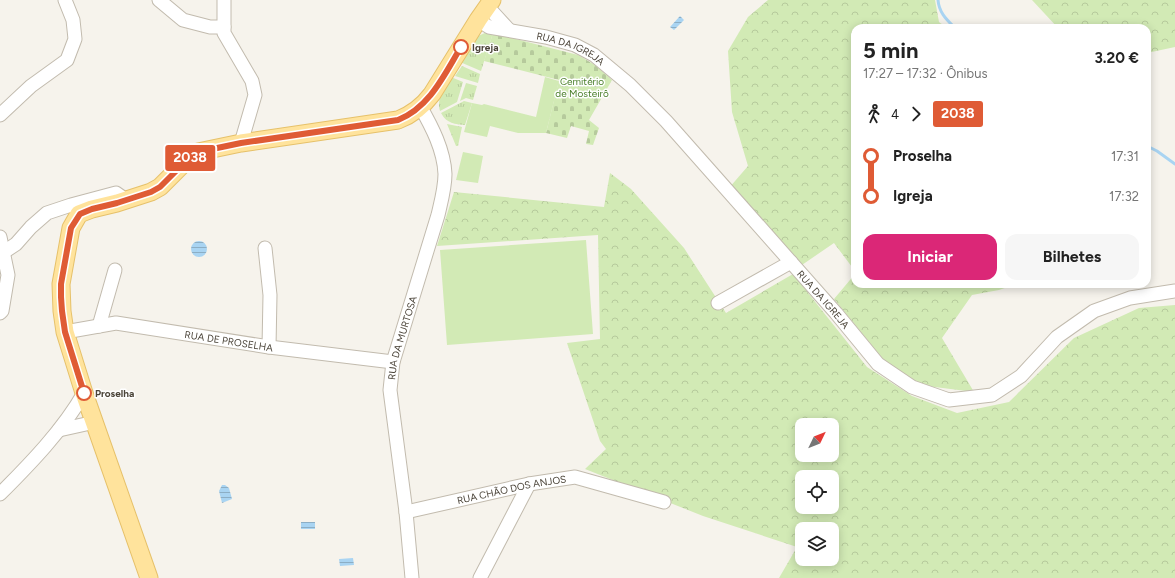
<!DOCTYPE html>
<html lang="pt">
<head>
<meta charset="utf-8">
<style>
	body { margin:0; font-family:Figtree,sans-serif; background:#f6f6f6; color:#222; height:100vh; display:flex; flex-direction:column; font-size:15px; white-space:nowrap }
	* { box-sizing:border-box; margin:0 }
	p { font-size:13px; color:#767676 }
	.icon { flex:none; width:22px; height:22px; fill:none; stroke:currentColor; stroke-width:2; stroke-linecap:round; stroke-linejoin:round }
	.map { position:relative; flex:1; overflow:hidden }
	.panel { position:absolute; left:851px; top:24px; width:300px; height:264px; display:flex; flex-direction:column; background:#fff; border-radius:12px; box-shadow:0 2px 10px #0003 }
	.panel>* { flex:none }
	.badge { padding:0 8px; border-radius:3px; font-size:14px; line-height:26px }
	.needle { width:26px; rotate:47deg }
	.buttons { position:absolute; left:795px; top:418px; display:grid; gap:8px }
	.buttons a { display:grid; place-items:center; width:44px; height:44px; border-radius:8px; background:#fff; box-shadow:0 2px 10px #0003; font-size:20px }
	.map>.badge { position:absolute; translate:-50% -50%; box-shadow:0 0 0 2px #fff }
	.legs { display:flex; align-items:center; gap:6px; height:44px; padding:0 12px; font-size:13px }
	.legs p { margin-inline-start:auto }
	.summary { display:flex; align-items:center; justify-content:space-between; height:68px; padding:0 12px }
	h1 { font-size:22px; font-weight:700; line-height:30px }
	.primary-button { display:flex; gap:8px; margin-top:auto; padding:8px 12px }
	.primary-button a { flex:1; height:46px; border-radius:12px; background:#db2777; color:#fff; font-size:16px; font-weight:700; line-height:46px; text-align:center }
	.primary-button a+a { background:#f6f6f6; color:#222 }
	ul { padding:0 12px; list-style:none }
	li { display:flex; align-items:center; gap:14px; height:40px; font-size:15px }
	li i { display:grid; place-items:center; width:6px; height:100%; margin:0 5px; background:currentColor }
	li i::after { content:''; width:10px; height:10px; margin:-5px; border:3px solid; border-radius:50%; background:#fff }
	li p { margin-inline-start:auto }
	li:first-child i { background:linear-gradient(#0000 50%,currentColor 0) }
	li:last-child i { background:linear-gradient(currentColor 50%,#0000 0) }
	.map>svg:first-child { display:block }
</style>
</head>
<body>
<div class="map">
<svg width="1175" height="578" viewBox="0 0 1175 578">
	<defs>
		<pattern id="grass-tufts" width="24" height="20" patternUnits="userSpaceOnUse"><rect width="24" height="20" fill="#d2eab5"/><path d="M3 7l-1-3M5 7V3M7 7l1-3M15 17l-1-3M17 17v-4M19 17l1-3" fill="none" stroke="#b6ca9c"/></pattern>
		<pattern id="forest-crowns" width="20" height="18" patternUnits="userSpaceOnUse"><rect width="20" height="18" fill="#d2eab5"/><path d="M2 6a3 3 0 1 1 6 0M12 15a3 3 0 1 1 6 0" fill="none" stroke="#b6ca9c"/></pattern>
		<pattern id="cemetery-stones" width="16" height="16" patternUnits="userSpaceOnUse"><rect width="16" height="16" fill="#d2eab5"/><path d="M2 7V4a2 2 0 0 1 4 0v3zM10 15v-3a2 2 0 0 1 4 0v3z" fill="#b6ca9c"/></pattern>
		<pattern id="water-rules" width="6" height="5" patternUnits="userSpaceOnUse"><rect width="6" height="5" fill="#a9d4f2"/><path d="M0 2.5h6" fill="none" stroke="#8caec5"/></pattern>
	</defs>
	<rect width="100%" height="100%" fill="#f6f3ec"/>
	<!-- grass -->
	<path fill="url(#grass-tufts)" d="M487,32L493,33L481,71L460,62L476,37Z
		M462,66L480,74L478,83L455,76Z
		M451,77L463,82L457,102L440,111C436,98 445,88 451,77Z
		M466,83L477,86L473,100L466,98L460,101Z
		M464,101L472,103L465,125C455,124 447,124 441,113Z
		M447,124L462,127L458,146H456Z"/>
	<!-- forest -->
	<path fill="url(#forest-crowns)" fill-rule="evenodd" d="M768,0H935L939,22L947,28H855V271L834,243L799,267L729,188L748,166L732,112L728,51L748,17Z
		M1032,0H1175V47L1147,53V28H1058Z
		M610,173L631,189L684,248L726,313L793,274L867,367L912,396L957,413L1009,402L1074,338L1139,308L1175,305V578H779L797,547L703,516L585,469L606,449L600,441L567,343L600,339L598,235L437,246L454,192L604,207ZM802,425H832V455H802ZM802,477H832V507H802ZM802,529H832V559H802Z
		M855,274V284H1016L999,290L972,295L942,338L974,392L919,385L887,364L834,299Z"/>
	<!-- cemetery -->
	<path fill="url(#cemetery-stones)" d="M493,33L578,55L595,65L612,80L589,120L599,128L593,145L586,144L589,131L571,126L567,138L546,133L559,80L484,61Z"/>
	<!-- green -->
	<path fill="#d2eab5" d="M545,77L559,81L546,133H518L490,126L487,137L464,132L472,103L482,105L484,104L536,117Z
		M463,152L483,156L478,183L456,180Z
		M586,240L593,334L447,345L440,250Z"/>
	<!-- water -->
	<path fill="url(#water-rules)" d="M680,16L684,20L674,30L670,27Z
		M191 249a8 8 0 1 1 16 0a8 8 0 1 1-16 0Z
		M222,485H225L229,488L232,499L222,503L219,491Z
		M301,522H315V529H301Z
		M353,558L354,565L340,566L339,559Z"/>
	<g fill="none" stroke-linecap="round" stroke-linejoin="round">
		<!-- stream -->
		<path stroke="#a9d4f2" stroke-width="3" d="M938,0C939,13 947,20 955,28
			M1147,146L1157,151L1175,164"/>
		<defs>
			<g id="minor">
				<path d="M159,0L183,20L210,27H224"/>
				<path d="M224,0V33L252,81L255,95L241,143"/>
				<path d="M487,6L509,30"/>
				<path id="s1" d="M478,20L489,27L546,37L575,45L594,55L630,85L666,121L836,313L878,364L912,387L949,400L992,395L1021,376L1057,337L1094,311L1130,298L1175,291"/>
				<path d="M0,115L31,86L67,60L75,39L73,20L65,0"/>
				<path d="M0,237L8,275L2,311L0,313"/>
				<path d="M265,248L270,295L269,347"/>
				<path d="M4,252L16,244L31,227L47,213L71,205L116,193L126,200"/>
				<path d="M718,303L791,262"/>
				<path d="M99,326L115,270"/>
				<path id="s2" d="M65,332L116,323L269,347L393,362"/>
				<path d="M59,430L95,422"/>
				<path d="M0,494C30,464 63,430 84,393"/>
				<path id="s3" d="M406,512L529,484L575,477L664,502"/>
				<path id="s4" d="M412,578L406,512L390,390L393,362L438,215C441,202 445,188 445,174C444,150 432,127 420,106"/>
				<path d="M480,578L529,484"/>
			</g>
			<path id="major" d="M149,578L84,393L65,332L62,311L61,284L71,228L79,214L92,209L117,203L151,192L160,187L188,159L198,152L241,143L398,120C411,115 423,106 432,94L478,20L492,0"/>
		</defs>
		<!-- minor casing -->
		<use href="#minor" stroke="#c2bbae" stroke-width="15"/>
		<!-- major casing -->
		<use href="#major" stroke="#e6c16a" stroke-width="19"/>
		<!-- minor -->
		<use href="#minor" stroke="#fff" stroke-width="13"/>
		<!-- major -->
		<use href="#major" stroke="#ffe39c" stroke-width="17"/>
	</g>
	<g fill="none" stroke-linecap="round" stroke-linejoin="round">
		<defs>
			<path id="line-1" d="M84,393L65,332L62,311L61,297V284L71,228L80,214L92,209L117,203L151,192L160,187L188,159L198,152L241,143L398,120C430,107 444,75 461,47"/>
		</defs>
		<!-- line-1 casing -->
		<use href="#line-1" stroke="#fff" stroke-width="9"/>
		<!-- line-1 -->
		<use href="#line-1" stroke="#df5b35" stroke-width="6"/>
	</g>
	<!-- markers -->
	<g fill="#fff" stroke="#df5b35" stroke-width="2">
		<circle cx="461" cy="47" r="7"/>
		<circle cx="84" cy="393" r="7"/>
	</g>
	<g text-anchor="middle" stroke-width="3" stroke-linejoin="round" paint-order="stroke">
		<!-- stop labels -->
		<g font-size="10" font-weight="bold" fill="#4b4439" stroke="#fff" text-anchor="start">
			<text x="472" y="51">Igreja</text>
			<text x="95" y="397">Proselha</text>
		</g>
		<!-- street labels -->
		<g font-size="10" fill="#4b4439" stroke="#fff">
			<text dy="4" stroke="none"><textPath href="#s1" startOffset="98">RUA DA IGREJA</textPath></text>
			<text dy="4" stroke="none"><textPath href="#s1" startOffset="458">RUA DA IGREJA</textPath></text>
			<text dy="4" stroke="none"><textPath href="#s4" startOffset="243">RUA DA MURTOSA</textPath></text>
			<text dy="4" stroke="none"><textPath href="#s2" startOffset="166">RUA DE PROSELHA</textPath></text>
			<text dy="4" stroke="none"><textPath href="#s3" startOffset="108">RUA CHÃO DOS ANJOS</textPath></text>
		</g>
		<!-- park labels -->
		<g font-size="10" fill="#4a7f2a" stroke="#fff">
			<text x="582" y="85">Cemitério<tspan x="582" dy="12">de Mosteirô</tspan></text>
		</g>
	</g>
</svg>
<div class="buttons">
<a><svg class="needle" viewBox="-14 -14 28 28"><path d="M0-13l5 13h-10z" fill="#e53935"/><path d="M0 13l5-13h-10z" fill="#767676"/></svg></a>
<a><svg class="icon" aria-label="locate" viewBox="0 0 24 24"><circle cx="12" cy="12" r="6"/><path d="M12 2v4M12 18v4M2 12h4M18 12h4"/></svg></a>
<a><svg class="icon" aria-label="layers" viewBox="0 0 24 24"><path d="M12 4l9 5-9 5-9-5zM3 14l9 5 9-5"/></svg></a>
</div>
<b class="badge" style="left:190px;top:158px;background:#df5b35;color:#fff">2038</b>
<section class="panel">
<div class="summary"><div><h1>5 min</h1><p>17:27 – 17:32 · Ônibus</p></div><b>3.20 €</b></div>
<div class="legs"><svg class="icon" aria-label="walk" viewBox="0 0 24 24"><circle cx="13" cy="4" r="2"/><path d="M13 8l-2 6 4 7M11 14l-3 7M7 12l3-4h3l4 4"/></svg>4<svg class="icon" aria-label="forward" viewBox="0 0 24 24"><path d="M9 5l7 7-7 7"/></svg><b class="badge" style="background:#df5b35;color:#fff">2038</b></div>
<ul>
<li><i style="color:#df5b35"></i><b>Proselha</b><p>17:31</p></li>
<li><i style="color:#df5b35"></i><b>Igreja</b><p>17:32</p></li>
</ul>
<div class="primary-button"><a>Iniciar</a><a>Bilhetes</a></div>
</section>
</div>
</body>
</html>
